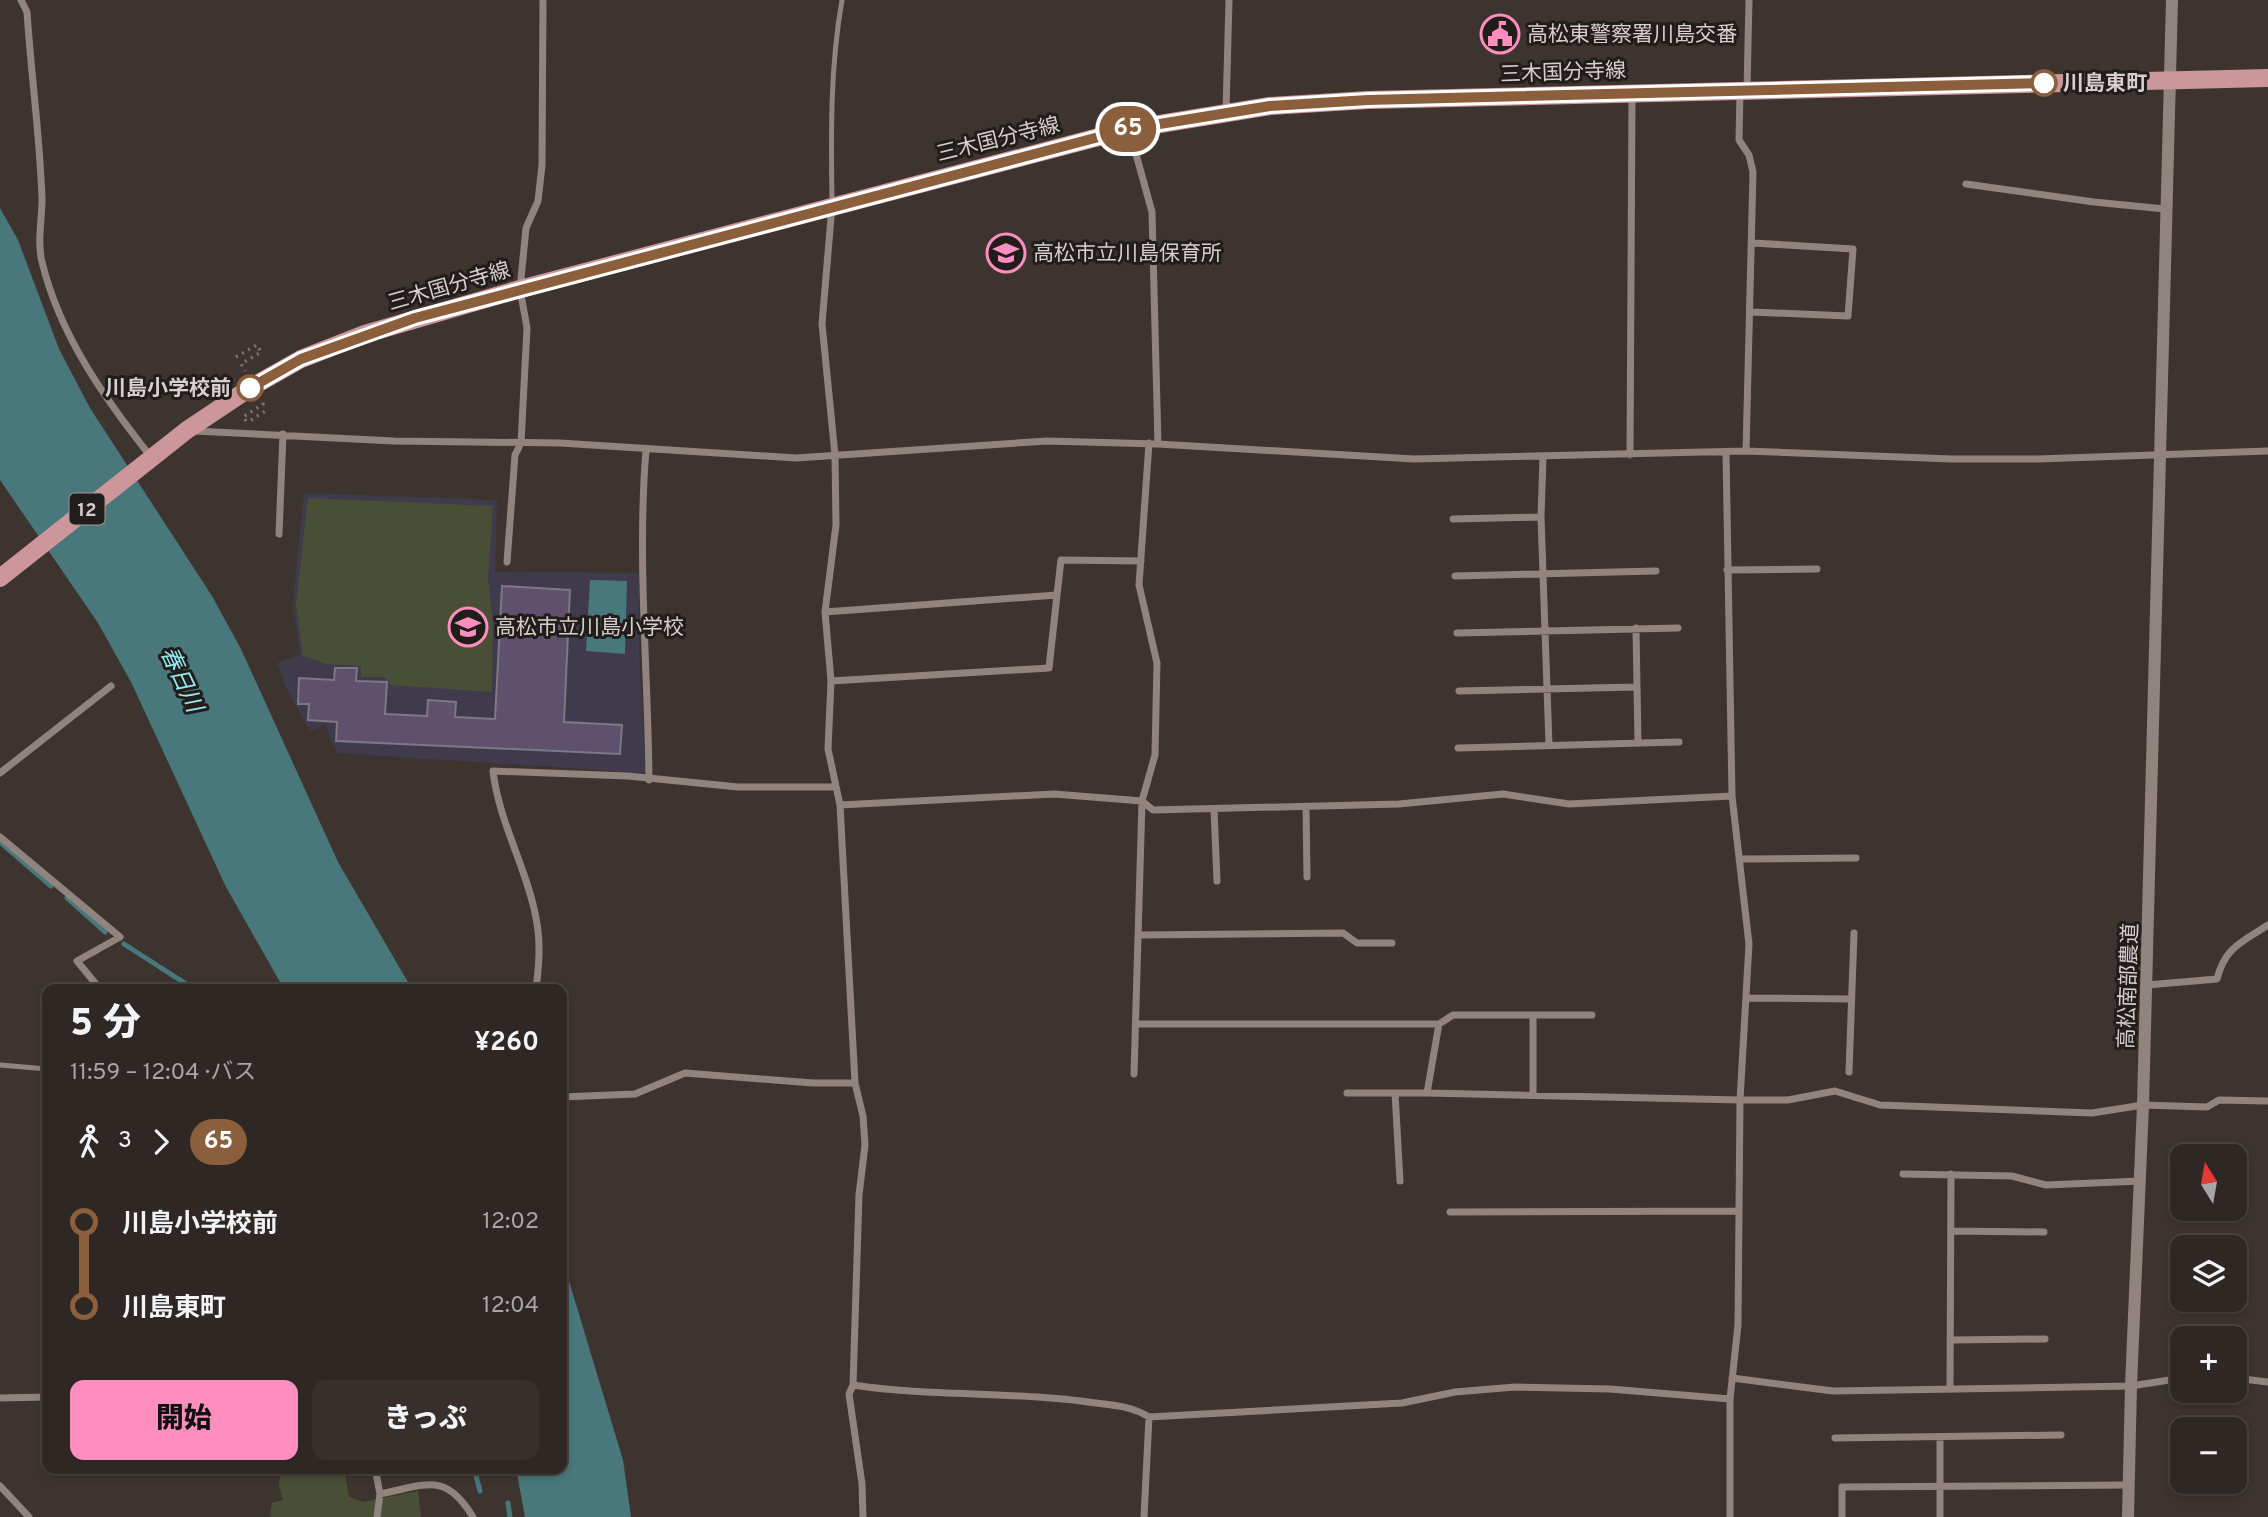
<!DOCTYPE html>
<html lang="ja">
<head>
<meta charset="utf-8">
<style>
	body { margin:0; font-family:Overpass,"Noto Sans JP",sans-serif; background:#362f2b; color:#f1f3f6; height:100vh; display:flex; flex-direction:column; font-size:26px; white-space:nowrap }
	* { box-sizing:border-box; margin:0 }
	p { font-size:23px; color:#a7a5a6 }
	.icon { flex:none; width:38px; height:38px; fill:none; stroke:currentColor; stroke-width:2; stroke-linecap:round; stroke-linejoin:round }
	.map { position:relative; flex:1; overflow:hidden }
	.panel { position:absolute; left:42px; top:984px; width:525px; height:490px; display:flex; flex-direction:column; background:#2e2723; border-radius:14px; box-shadow:0 4px 10px #0003,0 0 0 2px #494441 }
	.panel>* { flex:none }
	.badge { padding:0 14px; border-radius:23px; font-size:24px; line-height:46px }
	.needle { width:46px; rotate:349deg }
	.fabs { position:absolute; left:2170px; top:1144px; display:grid; gap:14px }
	.fabs a { display:grid; place-items:center; width:77px; height:77px; border-radius:14px; background:#2e2723; box-shadow:0 4px 10px #0003,0 0 0 2px #494441; font-size:35px }
	.map>.badge { position:absolute; translate:-50% -50%; box-shadow:0 0 0 4px #fff }
	.legs { display:flex; align-items:center; gap:10px; height:77px; padding:0 28px; font-size:23px }
	.legs p { margin-inline-start:auto }
	.headline { display:flex; align-items:center; justify-content:space-between; height:119px; padding:0 28px }
	h1 { font-size:38px; font-weight:800; line-height:52px }
	.primary-button { display:flex; gap:14px; margin-top:auto; padding:14px 28px }
	.primary-button a { flex:1; height:80px; border-radius:14px; background:#fd8ebe; color:#111; font-size:28px; font-weight:800; line-height:80px; text-align:center }
	.primary-button a+a { background:#362f2b; color:#f1f3f6 }
	ul { padding:0 28px; list-style:none }
	li { display:flex; align-items:center; gap:24px; height:84px; font-size:26px }
	li i { display:grid; place-items:center; width:10px; height:100%; margin:0 9px; background:currentColor }
	li i::after { content:''; width:18px; height:18px; margin:-9px; border:5px solid; border-radius:50%; background:#2e2723 }
	li p { margin-inline-start:auto }
	li:first-child i { background:linear-gradient(#0000 50%,currentColor 0) }
	li:last-child i { background:linear-gradient(currentColor 50%,#0000 0) }
	.map>svg:first-child { display:block }
</style>
</head>
<body>
<div class="map">
<svg width="2268" height="1517" viewBox="0 0 2268 1517">
	<rect width="100%" height="100%" fill="#3e342f"/>
	<!-- education -->
	<path fill="#403b4c" d="M304,493L497,500L495,572L639,573V650L646,773L337,753L325,725L310,731L286,688L277,663L300,655L293,603Z"/>
	<!-- green -->
	<path fill="#494f36" d="M308,498L493,506L488,579L493,624L492,692L391,685L385,677H361V666L327,664L303,656L296,604Z
		M281,1468H337L345,1473L349,1497L363,1502L418,1491L421,1517H270L272,1503L283,1500L279,1485Z"/>
	<!-- water -->
	<path fill="#48787c" d="M0,208L18,240L59,349L90,408L212,596L241,649L338,862L412,989H284L226,887L131,682L98,623L0,480Z
		M590,580L627,581L625,654L586,651Z
		M562,1258L623,1460L631,1517H525L516,1468H562Z"/>
	<g fill="none" stroke-linecap="round" stroke-linejoin="round">
		<!-- stream -->
		<path stroke="#48787c" stroke-width="5" d="M0,842L51,886
			M67,898L105,932
			M124,944L194,989
			M474,1468L480,1491
			M508,1503L510,1517"/>
	</g>
	<!-- building -->
	<path fill="#5f506e" stroke="#7d7882" stroke-width="2" d="M502,586L570,590L564,722L622,725L620,754L336,741L337,722L308,720L309,704H298L299,678L334,680L335,668H357L356,681L387,682L385,714L427,716L428,700L456,702L455,717L495,719Z"/>
	<g fill="none" stroke-linecap="round" stroke-linejoin="round">
		<!-- path -->
		<path stroke="#7d7571" stroke-width="3.5" stroke-dasharray="2 5" stroke-linecap="butt" d="M236,357L257,345L261,352L241,364L245,371
			M251,420L267,410
			M246,421L243,417L263,404L261,399"/>
		<!-- service -->
		<path stroke="#91847f" stroke-width="5" d="M832,203C831,134 830,68 842,0
			M0,1065L47,1069"/>
		<!-- minor -->
		<path stroke="#91847f" stroke-width="7" d="M21,0L27,12C31,74 40,137 42,199C42,220 37,242 42,262C60,336 105,399 151,457
			M1747,90L1749,0
			M1740,91L1739,140L1749,155L1753,172L1746,451
			M1226,111L1229,0
			M1129,129L1152,212L1158,444
			M1966,184L2094,202L2165,209
			M832,206L822,324L835,455L836,525L825,612L831,681L828,749L840,805L855,1083L863,1116L865,1145L859,1195L853,1385L849,1394L862,1484L863,1517
			M1751,312L1848,316L1853,249L1753,243
			M194,431L394,441L560,443L796,458L1047,441L1158,444L1414,459L1746,451L1951,459H2038L2268,451
			M646,450C637,559 648,670 649,780
			M1726,452L1732,796L1749,944L1740,1100L1738,1325L1730,1399V1517
			M1630,455L1632,96
			M1543,457L1541,517L1549,745
			M1453,519L1541,517
			M279,534L283,434
			M507,562L515,455L521,443L527,328L520,289L526,228L538,201L542,165L543,0
			M1727,570L1817,569
			M1455,576L1656,571
			M825,612L1057,595L1061,560L1141,561
			M1636,628L1638,743
			M1457,633L1678,628
			M831,681L1049,668L1057,595
			M1459,691L1636,687
			M1458,748L1679,742
			M0,773L111,686
			M840,805L1054,794L1142,801L1153,810L1399,804L1503,794L1569,804L1732,796
			M1306,807L1307,877
			M1214,809L1217,881
			M0,837L120,937L77,961L100,989
			M1739,859L1856,858
			M1139,935L1343,933L1357,943H1392
			M2147,985L2217,979C2225,947 2242,942 2268,925
			M536,989C539,965 541,942 536,918C527,868 499,823 493,771L628,776L738,787H836
			M1746,998L1851,999
			M1533,1015V1095
			M1136,1024H1439L1427,1093L1740,1100H1788L1835,1091L1880,1105L2092,1113L2143,1105L2207,1107L2219,1100L2268,1101
			M1439,1024L1453,1015H1592
			M1849,1072L1854,933
			M1134,1074L1142,801L1155,755L1157,663L1139,585L1149,443
			M1347,1093H1427
			M1395,1093L1400,1181
			M562,1097L635,1094L685,1073L813,1083H855
			M1903,1174L2012,1176L2046,1185L2140,1181
			M1450,1212L1739,1211
			M1951,1231L2044,1232
			M1950,1340L2045,1339
			M1732,1378L1833,1391L2131,1386L2182,1378
			M2235,1378L2268,1382
			M853,1385C931,1397 1010,1391 1088,1402C1110,1405 1130,1405 1149,1417L1402,1403L1455,1392L1515,1387L1610,1389L1730,1399
			M1950,1389L1951,1174
			M0,1398L47,1397
			M1940,1437V1517
			M1835,1438L2061,1435
			M375,1468L380,1494C426,1485 445,1471 473,1517
			M0,1486L29,1517
			M377,1517L380,1494
			M1144,1517L1149,1417
			M1842,1517V1487L2129,1485"/>
		<!-- tertiary -->
		<path stroke="#91847f" stroke-width="12" d="M2128,1517L2131,1386L2143,1105L2172,0"/>
		<!-- primary -->
		<path stroke="#cd969a" stroke-width="18" d="M0,578L187,430L250,388L301,359L365,334L520,289L1129,129L1270,106L1368,100L2268,78"/>
	</g>
	<g fill="none" stroke-linecap="round" stroke-linejoin="round">
		<defs>
			<path id="line-1" d="M250,388L301,359L415,318L1129,129L1270,106L1368,100L2044,83"/>
		</defs>
		<!-- line-1 casing -->
		<use href="#line-1" stroke="#fff" stroke-width="16"/>
		<!-- line-1 -->
		<use href="#line-1" stroke="#8b5e3c" stroke-width="10"/>
	</g>
	<!-- icons -->
	<defs>
		<symbol id="civic-ring" viewBox="-11 -11 22 22"><circle r="9.5" fill="#211d1b" stroke="#fd8ebe" stroke-width="1.5"/><path d="M-.6-6.5H3V-4.5H.6V-3L4-1V1h2V6H-6V1h2V-1L-.6-3ZM-1.2 2.5V6h2.4V2.5Z" fill="#fd8ebe"/></symbol>
		<symbol id="school-ring" viewBox="-11 -11 22 22"><circle r="9.5" fill="#211d1b" stroke="#fd8ebe" stroke-width="1.5"/><path d="M0-5L7-2L0 1L-7-2ZM-4 1L0 2.5L4 1V4Q0 6-4 4Z" fill="#fd8ebe"/></symbol>
	</defs>
	<g fill-rule="evenodd">
		<use href="#civic-ring" x="1478" y="12" width="44" height="44"/>
		<use href="#school-ring" x="984" y="231" width="44" height="44"/>
		<use href="#school-ring" x="446" y="605" width="44" height="44"/>
	</g>
	<!-- markers -->
	<g fill="#fff" stroke="#8b5e3c" stroke-width="3.5">
		<circle cx="2044" cy="83" r="12"/>
		<circle cx="250" cy="388" r="12"/>
	</g>
	<g text-anchor="middle" stroke-width="6" stroke-linejoin="round" paint-order="stroke">
		<!-- shield labels -->
		<rect fill="#211d1b" stroke="#a09a98" stroke-width="2" x="69.5" y="493.5" width="35" height="31" rx="5"/>
		<g font-size="19" font-weight="bold" fill="#d6d0cd">
			<text x="87" y="516">12</text>
		</g>
		<!-- poi labels -->
		<g font-size="21" fill="#d6d0cd" stroke="#211d1b" text-anchor="start">
			<text x="1527" y="41">高松東警察署川島交番</text>
			<text x="1033" y="260">高松市立川島保育所</text>
			<text x="495" y="634">高松市立川島小学校</text>
		</g>
		<!-- street labels -->
		<g font-size="21" fill="#d6d0cd" stroke="#211d1b">
			<text transform="translate(1563 72) rotate(-2)" y="7">三木国分寺線</text>
			<text transform="translate(998 139) rotate(-14)" y="7">三木国分寺線</text>
			<text transform="translate(449 286) rotate(-16)" y="7">三木国分寺線</text>
			<text transform="translate(2128 986) rotate(-88)" y="7">高松南部農道</text>
		</g>
		<!-- stop labels -->
		<g font-size="21" font-weight="bold" fill="#d6d0cd" stroke="#211d1b" text-anchor="start">
			<text x="2063" y="90">川島東町</text>
			<text x="231" y="395" text-anchor="end">川島小学校前</text>
		</g>
		<!-- water labels -->
		<g font-size="23" font-style="italic" fill="#96eaf0" stroke="#211d1b">
			<text transform="translate(182 679) rotate(65)" y="8">春日川</text>
		</g>
	</g>
</svg>
<div class="fabs">
<a><svg class="needle" viewBox="-14 -14 28 28"><path d="M0-13l5 13h-10z" fill="#e53935"/><path d="M0 13l5-13h-10z" fill="#a7a5a6"/></svg></a>
<a><svg class="icon" aria-label="layers" viewBox="0 0 24 24"><path d="M12 4l9 5-9 5-9-5zM3 14l9 5 9-5"/></svg></a>
<a>+</a>
<a>−</a>
</div>
<b class="badge" style="left:1128px;top:129px;background:#8b5e3c;color:#fff">65</b>
<section class="panel">
<div class="headline"><div><h1>5 分</h1><p>11:59 – 12:04 · バス</p></div><b>¥260</b></div>
<div class="legs"><svg class="icon" aria-label="walk" viewBox="0 0 24 24"><circle cx="13" cy="4" r="2"/><path d="M13 8l-2 6 4 7M11 14l-3 7M7 12l3-4h3l4 4"/></svg>3<svg class="icon" aria-label="forward" viewBox="0 0 24 24"><path d="M9 5l7 7-7 7"/></svg><b class="badge" style="background:#8b5e3c;color:#fff">65</b></div>
<ul>
<li><i style="color:#8b5e3c"></i><b>川島小学校前</b><p>12:02</p></li>
<li><i style="color:#8b5e3c"></i><b>川島東町</b><p>12:04</p></li>
</ul>
<div class="primary-button"><a>開始</a><a>きっぷ</a></div>
</section>
</div>
</body>
</html>
